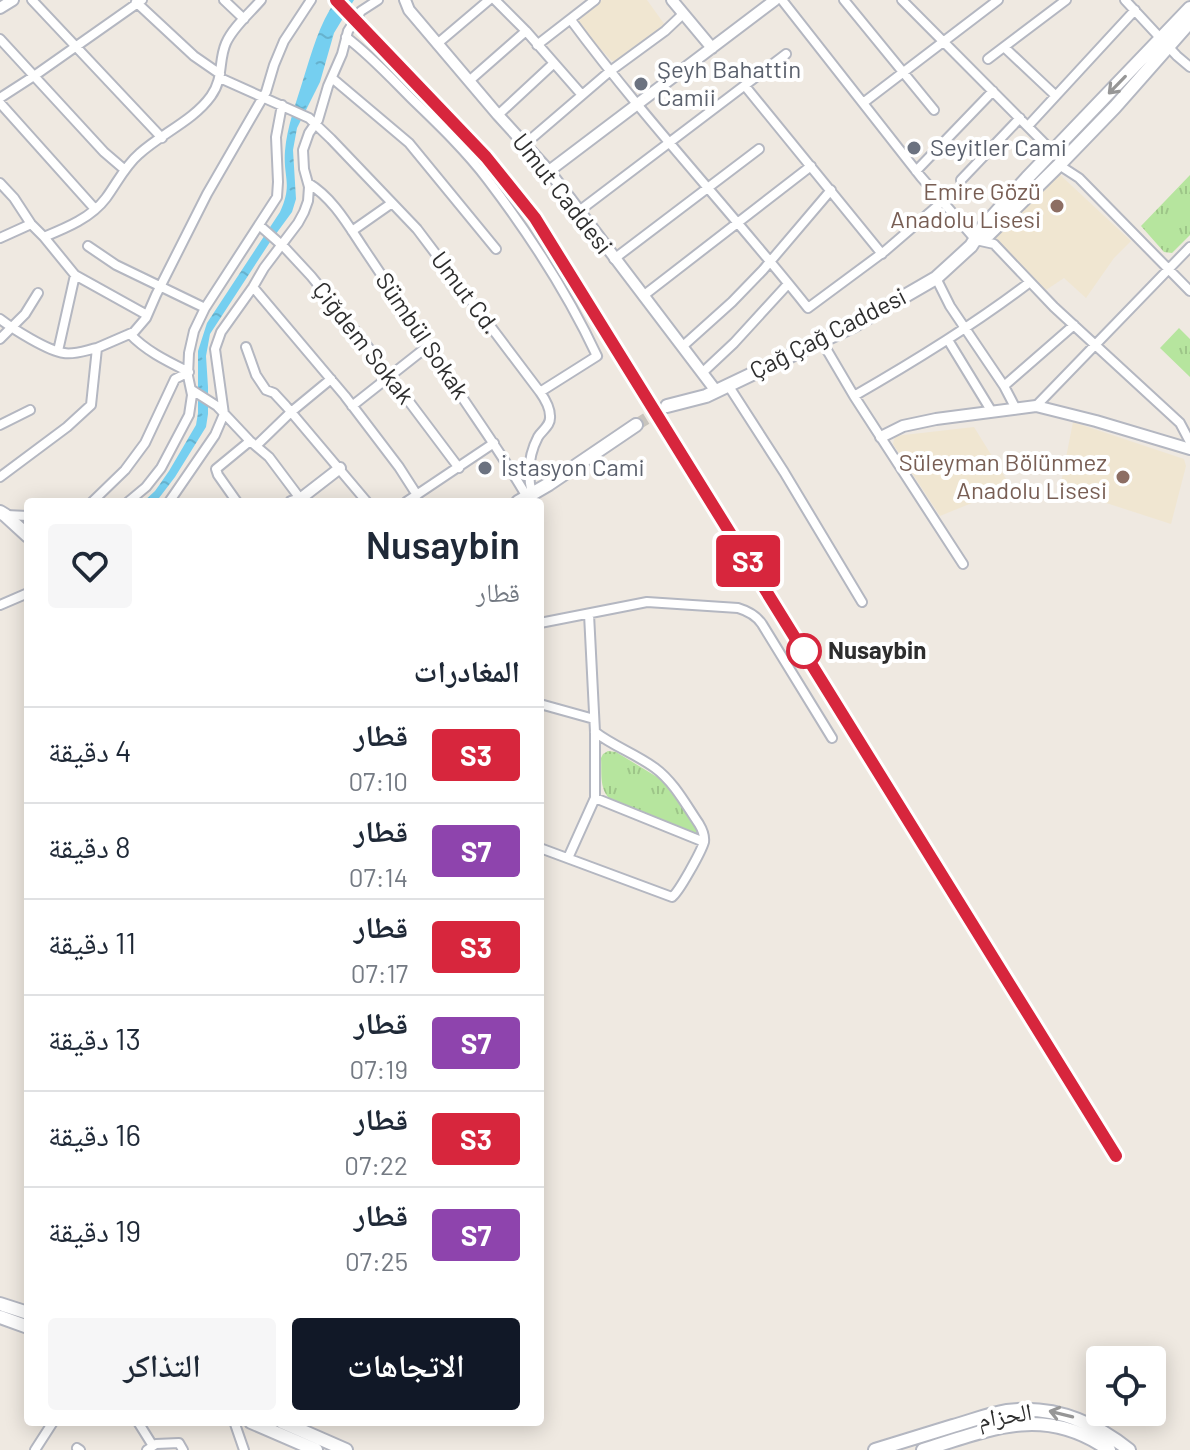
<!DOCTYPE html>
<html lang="ar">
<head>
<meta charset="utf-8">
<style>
	body { margin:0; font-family:Barlow,"Noto Naskh Arabic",sans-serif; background:#f6f6f7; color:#1f2937; direction:rtl; height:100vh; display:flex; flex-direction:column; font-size:30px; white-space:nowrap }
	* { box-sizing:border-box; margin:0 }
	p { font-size:26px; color:#747a83 }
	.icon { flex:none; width:44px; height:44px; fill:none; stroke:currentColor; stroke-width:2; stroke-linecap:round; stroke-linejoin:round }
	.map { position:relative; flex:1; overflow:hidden; direction:ltr }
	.details { position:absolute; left:24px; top:498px; width:520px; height:928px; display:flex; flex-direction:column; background:#fff; border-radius:8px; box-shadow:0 4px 20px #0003; direction:rtl }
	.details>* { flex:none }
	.badge { padding:0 16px; border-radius:6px; font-size:28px; line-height:52px }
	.controls { position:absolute; left:1086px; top:1346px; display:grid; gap:16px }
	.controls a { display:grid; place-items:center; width:80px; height:80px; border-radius:8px; background:#fff; box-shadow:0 4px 20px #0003; font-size:40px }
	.map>.badge { position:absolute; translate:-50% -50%; box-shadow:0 0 0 4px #fff }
	h2 { padding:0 24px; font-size:30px; line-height:72px }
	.round { display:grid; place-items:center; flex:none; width:84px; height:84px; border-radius:8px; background:#f6f6f7 }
	.headline { display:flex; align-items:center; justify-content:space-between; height:136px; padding:0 24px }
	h1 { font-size:38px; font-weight:600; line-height:60px }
	.action { display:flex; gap:16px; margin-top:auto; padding:16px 24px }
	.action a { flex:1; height:92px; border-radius:8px; background:#111827; color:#fff; font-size:32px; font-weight:600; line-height:92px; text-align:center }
	.action a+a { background:#f6f6f7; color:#1f2937 }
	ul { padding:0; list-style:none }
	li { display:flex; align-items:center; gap:24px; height:96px; padding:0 24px; border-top:2px solid #e0e1e3 }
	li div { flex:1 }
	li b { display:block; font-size:30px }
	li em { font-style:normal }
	li .badge { min-width:88px; font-weight:700; text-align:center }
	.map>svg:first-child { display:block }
</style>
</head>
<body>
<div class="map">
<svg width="1190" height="1450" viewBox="0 0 1190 1450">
	<defs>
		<pattern id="park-tufts" width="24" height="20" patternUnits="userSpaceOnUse" patternTransform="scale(2)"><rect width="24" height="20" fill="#b6e59e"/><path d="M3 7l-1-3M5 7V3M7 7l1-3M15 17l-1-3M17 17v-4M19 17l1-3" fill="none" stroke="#9dc588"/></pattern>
		<pattern id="water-ripples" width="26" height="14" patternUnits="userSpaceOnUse" patternTransform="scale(2)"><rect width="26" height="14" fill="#75cff0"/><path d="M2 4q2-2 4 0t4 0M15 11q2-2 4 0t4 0" fill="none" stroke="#66b2ce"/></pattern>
	</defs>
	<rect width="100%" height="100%" fill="#efe9e1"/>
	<!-- education -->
	<path fill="#f0e6d1" d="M602,0H647L665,25L618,61H612L574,21Z
		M1056,171L1131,241L1114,258L1086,298L1064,278L1046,290L993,236Z
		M1073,422L1184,459L1186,466L1171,524L1060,488Z
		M974,427L1011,487L940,516L893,444L895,436Z"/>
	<!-- park -->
	<path fill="url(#park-tufts)" d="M1190,175V235L1172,253L1164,252L1141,226Z
		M1179,328L1190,339V377L1160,348Z
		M608,751L616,752L662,780L698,829V833L697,834L610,799C599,789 602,772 601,758L603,754Z"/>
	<!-- water -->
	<path fill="url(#water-ripples)" d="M336,0H354L334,33L320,82L297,128L293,150L296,199L292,212L270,242L210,334L206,356L208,387V414L206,427L175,477L156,502H143L155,491L169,471L196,425L198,413V351L207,323L280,212C293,184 283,178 285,151C287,127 296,103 303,80C312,52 319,24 336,0Z"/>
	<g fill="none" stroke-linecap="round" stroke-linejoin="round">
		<!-- secondary-tunnel -->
		<path stroke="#c8c4bd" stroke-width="12" stroke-dasharray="12 6" stroke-linecap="butt" d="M636,425L667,406"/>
		<defs>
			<path id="minor" d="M32,0L162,138
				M224,0L244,19
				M495,0L526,31L582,95
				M782,0L921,177L976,240L994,244L1054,307L1180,423L1190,442
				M844,0L934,110
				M902,0L1053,152
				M1125,0L1177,56L1190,67
				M136,2L194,56L220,74
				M571,20C645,120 731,211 808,308L885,251L942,202
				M346,37C371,56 391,78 413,100C439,125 466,151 488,180C529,234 568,294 597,356L540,392
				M0,39L104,152L125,170
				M437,44L489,0
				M537,45L595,0
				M1004,47L1055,95
				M988,59L1066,0
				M220,78L309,118L331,139L417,229L540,392C545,399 550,407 550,416C551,426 542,430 538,437C528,456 527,474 532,494
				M332,78L409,143L496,249
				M469,81L526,31
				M745,86L882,254
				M0,98L34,76L142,0
				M0,103L95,209
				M863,103L998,0
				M498,115L553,64
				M1028,126L1135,10
				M525,144L609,72L665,31L683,14
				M1059,165L1079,178L1190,291
				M916,171L993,91
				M961,180L1020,118
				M0,183L14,198L31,224L44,237L75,275L147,315
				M308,183C333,198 348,225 364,249C389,286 414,324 439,362C468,408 500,450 527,497
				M579,211L786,54
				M259,225L285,248L311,276L362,339L459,468
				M352,231L392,203
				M44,237C66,228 91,218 106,198C117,183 125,166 139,154C162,133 193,121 211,96C224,78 218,61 226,43C233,27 250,13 261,0
				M0,238L31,224
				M88,246L116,265L205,308
				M614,259L759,149
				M936,278L950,306L1004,386L1016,409
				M253,287L345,396L399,467L417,495
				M643,296L811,166
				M0,319C13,329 48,351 64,353C74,355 87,350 97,348
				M0,339L25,314L38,293
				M821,340L854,396L963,564
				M948,340L992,412
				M683,346L732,302L763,270L831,190
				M246,347L256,375L266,390L274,393L286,406L367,502
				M58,351L75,275
				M702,373L734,343L788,284
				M728,385L784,472L862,602
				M1004,386L1074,325
				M192,390L217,406L250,441L269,457L302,501
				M854,396C915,361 974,325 1030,282
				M352,406L428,346
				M1036,406L1190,247
				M0,425L30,410
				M256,446L291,412L331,379
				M0,477L67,427L91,405L97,348L134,332L146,318L156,295L207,194L266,92L274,65L284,41L311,0
				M92,502L125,470L145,443L175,379L189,372C167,361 146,351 130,334
				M128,502L146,487L161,468L189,415L192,395L188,376L189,353L194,331L205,308L277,197L278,182L276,137L282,105
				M169,502L215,435L224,414L215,349L221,332L253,287L264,268L298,223L304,212L308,201L309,187L304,169L303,150L309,133L318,120L328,86L342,54L348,31L361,11L378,0
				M237,502L218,475L216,469L250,441
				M406,502L494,443
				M6,515L28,516
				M0,605L28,593
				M540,623L647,602L738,608C748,611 756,615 762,624L832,738
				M540,704L594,719
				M595,798L704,842
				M540,848L672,897C679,892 701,852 704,842C705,835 702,829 699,824C686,805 674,782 655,768C636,754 613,746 595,732
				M568,858L595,798V732L589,614
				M138,1422L153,1446
				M236,1422L235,1424L244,1450
				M77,1448L80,1450
				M35,1450L53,1422
				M147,1450L156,1444L179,1443L183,1450"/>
			<path id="tertiary" d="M405,0L409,10L498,115L549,171L716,391
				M672,0L712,48
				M0,8L13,0
				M549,171L775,0
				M881,437L903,426L936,419L1036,406L1096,421L1190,449
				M291,502L300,499L340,468"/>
			<path id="secondary" d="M976,240L989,234L1059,165L1115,107L1190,22
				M667,406L706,396L853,326L936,278L971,246L983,227L1027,178L1190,8
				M518,502L549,484L636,425
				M0,512L5,515L28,536
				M0,1304L28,1313
				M0,1317L28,1327
				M251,1422L316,1450
				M282,1422L346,1450
				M875,1450C901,1442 927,1434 953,1426C971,1421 989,1414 1007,1411C1053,1405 1094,1422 1129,1450
				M923,1450C991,1429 1044,1404 1109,1450"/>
		</defs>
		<!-- minor casing -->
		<use href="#minor" stroke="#b4b7c1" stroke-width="12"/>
		<!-- tertiary casing -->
		<use href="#tertiary" stroke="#b4b7c1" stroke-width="14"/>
		<!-- secondary casing -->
		<use href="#secondary" stroke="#b4b7c1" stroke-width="16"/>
		<!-- minor -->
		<use href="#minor" stroke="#fff" stroke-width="8"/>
		<!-- tertiary -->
		<use href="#tertiary" stroke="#fff" stroke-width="10"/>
		<!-- secondary -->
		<use href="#secondary" stroke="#fff" stroke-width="12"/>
		<!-- rail -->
		<path stroke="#a3a6b8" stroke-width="2" d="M336,0L486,157L535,218L1116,1156"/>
	</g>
	<!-- one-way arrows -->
	<defs><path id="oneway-shaft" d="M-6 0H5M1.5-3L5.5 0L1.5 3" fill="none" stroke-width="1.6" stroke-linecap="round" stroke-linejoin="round" transform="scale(2)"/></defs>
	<g stroke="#969696">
		<use href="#oneway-shaft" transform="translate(1117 85) rotate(134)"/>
		<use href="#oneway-shaft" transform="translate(1061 1414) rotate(-166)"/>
	</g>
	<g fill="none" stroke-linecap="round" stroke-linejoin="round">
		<defs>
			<path id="line" d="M336,0L486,157L535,218L1116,1156"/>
		</defs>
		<!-- line casing -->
		<use href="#line" stroke="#fff" stroke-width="18"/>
		<!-- line -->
		<use href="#line" stroke="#d7263d" stroke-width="12"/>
	</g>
	<!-- markers -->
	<g fill="#6b7280" stroke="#fff" stroke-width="3">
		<circle cx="641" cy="84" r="8"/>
		<circle cx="914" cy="148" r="8"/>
		<circle cx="485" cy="468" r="8"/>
	</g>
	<g fill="#8d6e63" stroke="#fff" stroke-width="3">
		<circle cx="1057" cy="206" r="8"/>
		<circle cx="1123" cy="477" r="8"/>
	</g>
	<circle fill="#fff" stroke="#d7263d" stroke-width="4" cx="804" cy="651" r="16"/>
	<g text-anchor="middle" stroke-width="8" stroke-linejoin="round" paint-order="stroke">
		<!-- worship labels -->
		<g font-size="24" fill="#5b616d" stroke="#fff" text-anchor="start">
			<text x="657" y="78">Şeyh Bahattin<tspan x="657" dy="28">Camii</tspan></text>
			<text x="930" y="156">Seyitler Cami</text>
			<text x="501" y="476">İstasyon Cami</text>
		</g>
		<!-- education labels -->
		<g font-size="24" fill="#785e54" stroke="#fff" text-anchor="end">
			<text x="1041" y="200">Emire Gözü<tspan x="1041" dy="28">Anadolu Lisesi</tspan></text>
			<text x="1107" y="471">Süleyman Bölünmez<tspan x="1107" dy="28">Anadolu Lisesi</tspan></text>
		</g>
		<!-- street labels -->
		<g font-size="24" fill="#2e2e2e" stroke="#fff">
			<text transform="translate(562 194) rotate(52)" y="8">Umut Caddesi</text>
			<text transform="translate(465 293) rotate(53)" y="8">Umut Cd.</text>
			<text transform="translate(828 334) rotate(-27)" y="8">Çağ Çağ Caddesi</text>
			<text transform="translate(422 336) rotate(56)" y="8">Sümbül Sokak</text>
			<text transform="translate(363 343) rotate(52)" y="8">Çiğdem Sokak</text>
			<text transform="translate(1005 1416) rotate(-9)" y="8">الحزام</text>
		</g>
		<!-- stop labels -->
		<g font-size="24" font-weight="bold" fill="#2e2e2e" stroke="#fff" text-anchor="start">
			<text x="828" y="659">Nusaybin</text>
		</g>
	</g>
</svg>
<div class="controls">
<a><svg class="icon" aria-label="locate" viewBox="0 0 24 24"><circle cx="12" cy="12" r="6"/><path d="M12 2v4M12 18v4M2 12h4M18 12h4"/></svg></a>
</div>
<b class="badge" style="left:748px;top:561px;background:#d7263d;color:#fff">S3</b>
<section class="details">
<div class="headline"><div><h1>Nusaybin</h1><p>قطار</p></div><a class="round"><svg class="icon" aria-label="heart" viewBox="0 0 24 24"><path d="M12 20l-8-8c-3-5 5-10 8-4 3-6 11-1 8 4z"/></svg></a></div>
<h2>المغادرات</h2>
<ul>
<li><span class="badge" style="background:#d7263d;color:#fff">S3</span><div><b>قطار</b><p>07:10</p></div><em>4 دقيقة</em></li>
<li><span class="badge" style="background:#8e44ad;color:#fff">S7</span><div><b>قطار</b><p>07:14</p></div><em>8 دقيقة</em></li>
<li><span class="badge" style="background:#d7263d;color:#fff">S3</span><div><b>قطار</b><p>07:17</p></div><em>11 دقيقة</em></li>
<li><span class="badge" style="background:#8e44ad;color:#fff">S7</span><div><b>قطار</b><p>07:19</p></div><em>13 دقيقة</em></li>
<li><span class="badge" style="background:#d7263d;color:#fff">S3</span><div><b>قطار</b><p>07:22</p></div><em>16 دقيقة</em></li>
<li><span class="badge" style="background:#8e44ad;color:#fff">S7</span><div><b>قطار</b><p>07:25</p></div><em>19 دقيقة</em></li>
</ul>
<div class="action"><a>الاتجاهات</a><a>التذاكر</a></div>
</section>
</div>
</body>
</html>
